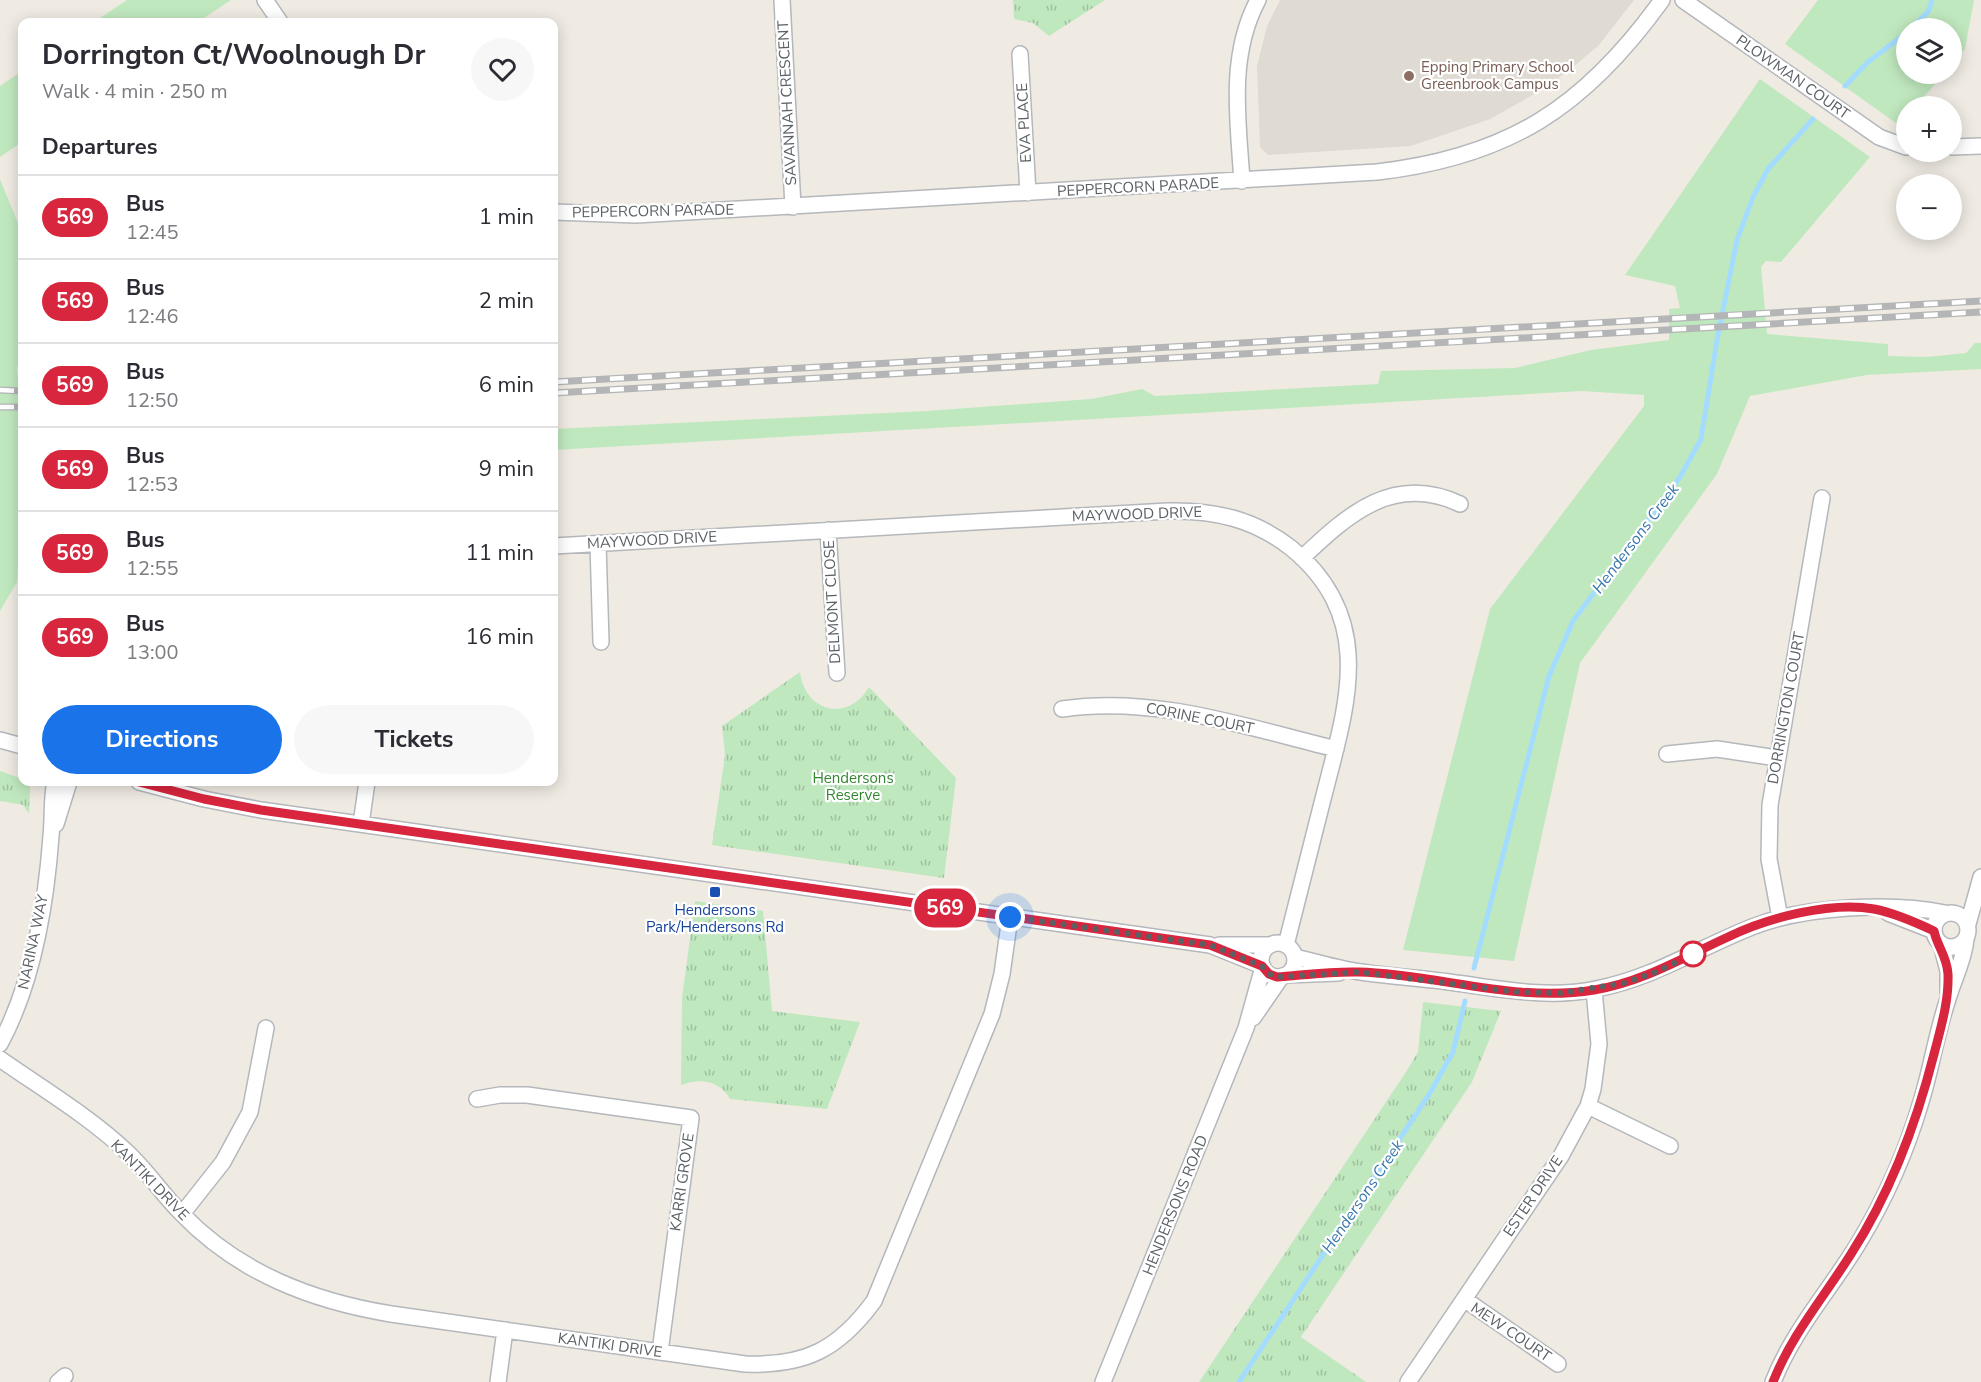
<!DOCTYPE html>
<html lang="en">
<head>
<meta charset="utf-8">
<style>
	body { margin:0; font-family:"Nunito Sans",sans-serif; background:#f7f7f7; color:#2b2b33; height:100vh; display:flex; flex-direction:column; font-size:22px; white-space:nowrap }
	* { box-sizing:border-box; margin:0 }
	p { font-size:20px; color:#7c7c81 }
	.icon { flex:none; width:33px; height:33px; fill:none; stroke:currentColor; stroke-width:2; stroke-linecap:round; stroke-linejoin:round }
	.map { position:relative; flex:1; overflow:hidden }
	.details { position:absolute; left:18px; top:18px; width:540px; height:768px; display:flex; flex-direction:column; background:#fff; border-radius:12px; box-shadow:0 3px 15px #0003 }
	.details>* { flex:none }
	.badge { padding:0 12px; border-radius:20px; font-size:21px; line-height:39px }
	.buttons { position:absolute; left:1896px; top:18px; display:grid; gap:12px }
	.buttons a { display:grid; place-items:center; width:66px; height:66px; border-radius:50%; background:#fff; box-shadow:0 3px 15px #0003; font-size:30px }
	.you { position:absolute; width:30px; height:30px; margin:-15px; border:4px solid #fff; border-radius:50%; background:#1a73e8; box-shadow:0 0 0 9px #1a73e833 }
	.map>.badge { position:absolute; translate:-50% -50%; box-shadow:0 0 0 3px #fff }
	h2 { padding:0 24px; font-size:22px; line-height:54px }
	.round { display:grid; place-items:center; flex:none; width:63px; height:63px; border-radius:32px; background:#f7f7f7 }
	.head { display:flex; align-items:center; justify-content:space-between; height:102px; padding:0 24px }
	h1 { font-size:28px; font-weight:700; line-height:45px }
	.action { display:flex; gap:12px; margin-top:auto; padding:12px 24px }
	.action a { flex:1; height:69px; border-radius:36px; background:#1a73e8; color:#fff; font-size:24px; font-weight:700; line-height:69px; text-align:center }
	.action a+a { background:#f7f7f7; color:#2b2b33 }
	ul { padding:0; list-style:none }
	li { display:flex; align-items:center; gap:18px; height:84px; padding:0 24px; border-top:2px solid #e1e1e2 }
	li div { flex:1 }
	li b { display:block; font-size:22px }
	li em { font-style:normal }
	li .badge { min-width:66px; font-weight:700; text-align:center }
	.map>svg:first-child { display:block }
</style>
</head>
<body>
<div class="map">
<svg width="1981" height="1382" viewBox="0 0 1981 1382">
	<defs>
		<pattern id="park-tufts" width="24" height="20" patternUnits="userSpaceOnUse" patternTransform="scale(1.5)"><rect width="24" height="20" fill="#c0e8be"/><path d="M3 7l-1-3M5 7V3M7 7l1-3M15 17l-1-3M17 17v-4M19 17l1-3" fill="none" stroke="#9fbf9e"/></pattern>
	</defs>
	<rect width="100%" height="100%" fill="#efebe3"/>
	<!-- education -->
	<path fill="#dfdad2" d="M1280,0H1634L1599,45L1573,67L1545,88L1490,119L1411,146L1268,155L1260,147L1257,66L1267,26Z"/>
	<!-- green -->
	<path fill="#c0e8be" d="M127,0H231L198,22H94Z
		M1818,0H1974L1965,49L1952,65V28H1906V74H1944L1916,106H1906V118L1900,126L1785,44Z
		M22,71V142L0,157V86Z
		M1760,79L1870,157L1781,262L1766,261L1761,267L1767,334L1888,344V356L1926,357L1966,353L1975,343H1981V369L1867,375L1750,396L1717,474L1580,663L1514,961L1403,950L1490,609L1644,406V395L1582,391L554,450V429L926,411L1091,399L1142,389L1155,396L1378,384L1381,371L1515,368L1591,350L1669,340V309L1680,308L1675,286L1625,275Z
		M0,179L22,233V365L17,367L18,380H22V492L17,582L0,611Z"/>
	<!-- park -->
	<path fill="url(#park-tufts)" d="M1013,0H1105L1049,36L1033,23L1014,19Z
		M800,672C805,712 848,723 869,687L956,778L944,878L712,845L725,755L722,726Z
		M0,771L22,779L30,786L29,814L23,805L0,801Z
		M695,901L763,911L772,1011L860,1022L827,1109L730,1099C719,1080 700,1078 681,1085L682,998Z
		M1423,1002L1501,1011L1472,1082L1301,1337L1366,1382H1199L1406,1072L1418,1052Z"/>
	<g fill="none" stroke-linecap="round" stroke-linejoin="round">
		<!-- stream -->
		<path stroke="#a3dcff" stroke-width="5" d="M1911,28L1928,12L1932,0
			M1845,86L1868,62L1906,33
			M1474,968L1549,676L1573,621L1680,477L1701,439L1717,340L1737,240L1753,197L1768,169L1813,119
			M1239,1382L1430,1093L1453,1052L1465,1001"/>
		<defs>
			<path id="minor" d="M265,0L280,22
				M782,0L793,207
				M1683,0L1879,137L1906,147
				M1020,54L1028,193
				M1952,147L1981,146
				M1242,181C1238,120 1228,56 1258,0
				M554,212L636,215L1377,172C1509,157 1585,107 1662,0
				M828,530L837,673
				M598,544L601,642
				M554,546L1168,511C1215,510 1254,519 1291,548C1377,618 1347,705 1324,795C1311,845 1299,895 1286,945
				M1302,558C1348,514 1394,473 1460,504
				M1062,709C1155,695 1246,727 1336,749
				M0,740L22,746
				M1667,754L1717,749L1777,758
				M139,782L204,799L261,810L1210,945L1262,966
				M56,824L69,782
				M361,824L367,782
				M1934 930a17 17 0 1 1 34 0a17 17 0 1 1-34 0Z
				M1888,913L1934,931
				M1780,918L1769,859L1770,805L1822,498
				M1968,924L1981,877
				M1261 960a17 17 0 1 1 34 0a17 17 0 1 1-34 0Z
				M1941,944L1948,971V992
				M1219,945H1271
				M1295,957C1317,962 1339,969 1361,972C1393,977 1425,978 1456,983C1503,989 1549,999 1596,989C1653,978 1699,948 1752,927C1804,906 1891,902 1945,913
				M1286,975L1339,973
				M1253,1018L1282,976
				M0,1044C33,983 46,905 51,836C53,818 51,800 55,782
				M0,1059C43,1089 90,1117 128,1153C148,1172 163,1195 182,1214C239,1273 312,1301 391,1314L745,1364C805,1366 838,1350 874,1301L992,1014L1002,974L1010,917
				M477,1099L500,1095H527L691,1118L660,1352
				M1588,1106L1670,1146
				M182,1214L223,1162L250,1112L266,1028
				M1464,1299L1558,1364
				M58,1382L65,1376
				M498,1382L505,1330
				M1103,1382L1246,1028L1263,967
				M1408,1382L1561,1156L1588,1106L1593,1089L1599,1044L1594,990
				M1773,1382C1794,1328 1833,1287 1861,1239C1886,1197 1906,1152 1920,1105C1931,1071 1936,1034 1948,999C1954,978 1964,961 1966,939"/>
		</defs>
		<!-- minor casing -->
		<use href="#minor" stroke="#b4b7bb" stroke-width="18"/>
		<!-- minor -->
		<use href="#minor" stroke="#fff" stroke-width="15"/>
		<defs>
			<path id="rail" d="M554,382L1981,301
				M0,390L22,391
				M554,393L1981,312
				M0,407H22"/>
		</defs>
		<!-- rail casing -->
		<use href="#rail" stroke="#b4b5b6" stroke-width="7"/>
		<!-- rail -->
		<use href="#rail" stroke="#fff" stroke-width="4.5" stroke-dasharray="14" stroke-linecap="butt"/>
	</g>
	<g fill="none" stroke-linecap="round" stroke-linejoin="round">
		<defs>
			<path id="line" d="M139,782L204,799L261,810L1210,945L1262,966L1269,974L1277,977C1304,975 1332,971 1359,972C1437,974 1515,1003 1594,990C1643,982 1684,957 1728,937C1767,918 1831,901 1874,909C1895,913 1915,922 1934,931C1937,946 1947,956 1948,974C1949,1001 1941,1027 1934,1054C1916,1125 1891,1192 1851,1254C1824,1297 1792,1334 1773,1382"/>
		</defs>
		<!-- line casing -->
		<use href="#line" stroke="#fff" stroke-width="14"/>
		<!-- line -->
		<use href="#line" stroke="#d7263d" stroke-width="9"/>
		<!-- walk -->
		<path stroke="#5b6065" stroke-width="6" stroke-dasharray="0 10.8" d="M1010,917L1210,945L1262,966L1269,974L1277,977L1360,972L1515,992L1561,993L1624,983L1656,972L1693,954"/>
	</g>
	<!-- markers -->
	<circle fill="#8d6e63" stroke="#fff" stroke-width="2" cx="1409" cy="76" r="6"/>
	<rect fill="#1a4fb4" stroke="#fff" stroke-width="2" x="709" y="886" width="12" height="12" rx="3"/>
	<circle fill="#fff" stroke="#d7263d" stroke-width="3" cx="1693" cy="954" r="12"/>
	<g text-anchor="middle" stroke-width="4.5" stroke-linejoin="round" paint-order="stroke">
		<!-- education labels -->
		<g font-size="15" fill="#785e54" stroke="#fff" text-anchor="start">
			<text x="1421" y="72">Epping Primary School<tspan x="1421" dy="17">Greenbrook Campus</tspan></text>
		</g>
		<!-- street labels -->
		<g font-size="15" fill="#5b6065" stroke="#fff">
			<text transform="translate(1793 77) rotate(35)" y="5">PLOWMAN COURT</text>
			<text transform="translate(787 103) rotate(-93)" y="5">SAVANNAH CRESCENT</text>
			<text transform="translate(1024 123) rotate(-93)" y="5">EVA PLACE</text>
			<text transform="translate(1138 187) rotate(-3)" y="5">PEPPERCORN PARADE</text>
			<text transform="translate(653 211) rotate(-1)" y="5">PEPPERCORN PARADE</text>
			<text transform="translate(1137 514) rotate(-2)" y="5">MAYWOOD DRIVE</text>
			<text transform="translate(652 540) rotate(-3)" y="5">MAYWOOD DRIVE</text>
			<text transform="translate(832 602) rotate(-93)" y="5">DELMONT CLOSE</text>
			<text transform="translate(1786 708) rotate(-80)" y="5">DORRINGTON COURT</text>
			<text transform="translate(1200 718) rotate(11)" y="5">CORINE COURT</text>
			<text transform="translate(33 942) rotate(-78)" y="5">NARINA WAY</text>
			<text transform="translate(150 1180) rotate(46)" y="5">KANTIKI DRIVE</text>
			<text transform="translate(682 1182) rotate(-82)" y="5">KARRI GROVE</text>
			<text transform="translate(1533 1196) rotate(-56)" y="5">ESTER DRIVE</text>
			<text transform="translate(1175 1205) rotate(-68)" y="5">HENDERSONS ROAD</text>
			<text transform="translate(1511 1332) rotate(34)" y="5">MEW COURT</text>
			<text transform="translate(610 1345) rotate(8)" y="5">KANTIKI DRIVE</text>
		</g>
		<!-- park labels -->
		<g font-size="15" fill="#318730" stroke="#fff">
			<text x="853" y="783">Hendersons<tspan x="853" dy="17">Reserve</tspan></text>
		</g>
		<!-- transit labels -->
		<g font-size="15" fill="#164399" stroke="#fff">
			<text x="715" y="915">Hendersons<tspan x="715" dy="17">Park/Hendersons Rd</tspan></text>
		</g>
		<!-- water labels -->
		<g font-size="16" font-style="italic" fill="#3878ad" stroke="#fff">
			<text transform="translate(1635 538) rotate(-53)" y="6">Hendersons Creek</text>
			<text transform="translate(1362 1196) rotate(-56)" y="6">Hendersons Creek</text>
		</g>
	</g>
</svg>
<div class="buttons">
<a><svg class="icon" aria-label="layers" viewBox="0 0 24 24"><path d="M12 4l9 5-9 5-9-5zM3 14l9 5 9-5"/></svg></a>
<a>+</a>
<a>−</a>
</div>
<div class="you" style="left:1010px;top:917px"></div>
<b class="badge" style="left:945px;top:908px;background:#d7263d;color:#fff">569</b>
<section class="details">
<div class="head"><div><h1>Dorrington Ct/Woolnough Dr</h1><p>Walk · 4 min · 250 m</p></div><a class="round"><svg class="icon" aria-label="heart" viewBox="0 0 24 24"><path d="M12 20l-8-8c-3-5 5-10 8-4 3-6 11-1 8 4z"/></svg></a></div>
<h2>Departures</h2>
<ul>
<li><span class="badge" style="background:#d7263d;color:#fff">569</span><div><b>Bus</b><p>12:45</p></div><em>1 min</em></li>
<li><span class="badge" style="background:#d7263d;color:#fff">569</span><div><b>Bus</b><p>12:46</p></div><em>2 min</em></li>
<li><span class="badge" style="background:#d7263d;color:#fff">569</span><div><b>Bus</b><p>12:50</p></div><em>6 min</em></li>
<li><span class="badge" style="background:#d7263d;color:#fff">569</span><div><b>Bus</b><p>12:53</p></div><em>9 min</em></li>
<li><span class="badge" style="background:#d7263d;color:#fff">569</span><div><b>Bus</b><p>12:55</p></div><em>11 min</em></li>
<li><span class="badge" style="background:#d7263d;color:#fff">569</span><div><b>Bus</b><p>13:00</p></div><em>16 min</em></li>
</ul>
<div class="action"><a>Directions</a><a>Tickets</a></div>
</section>
</div>
</body>
</html>
